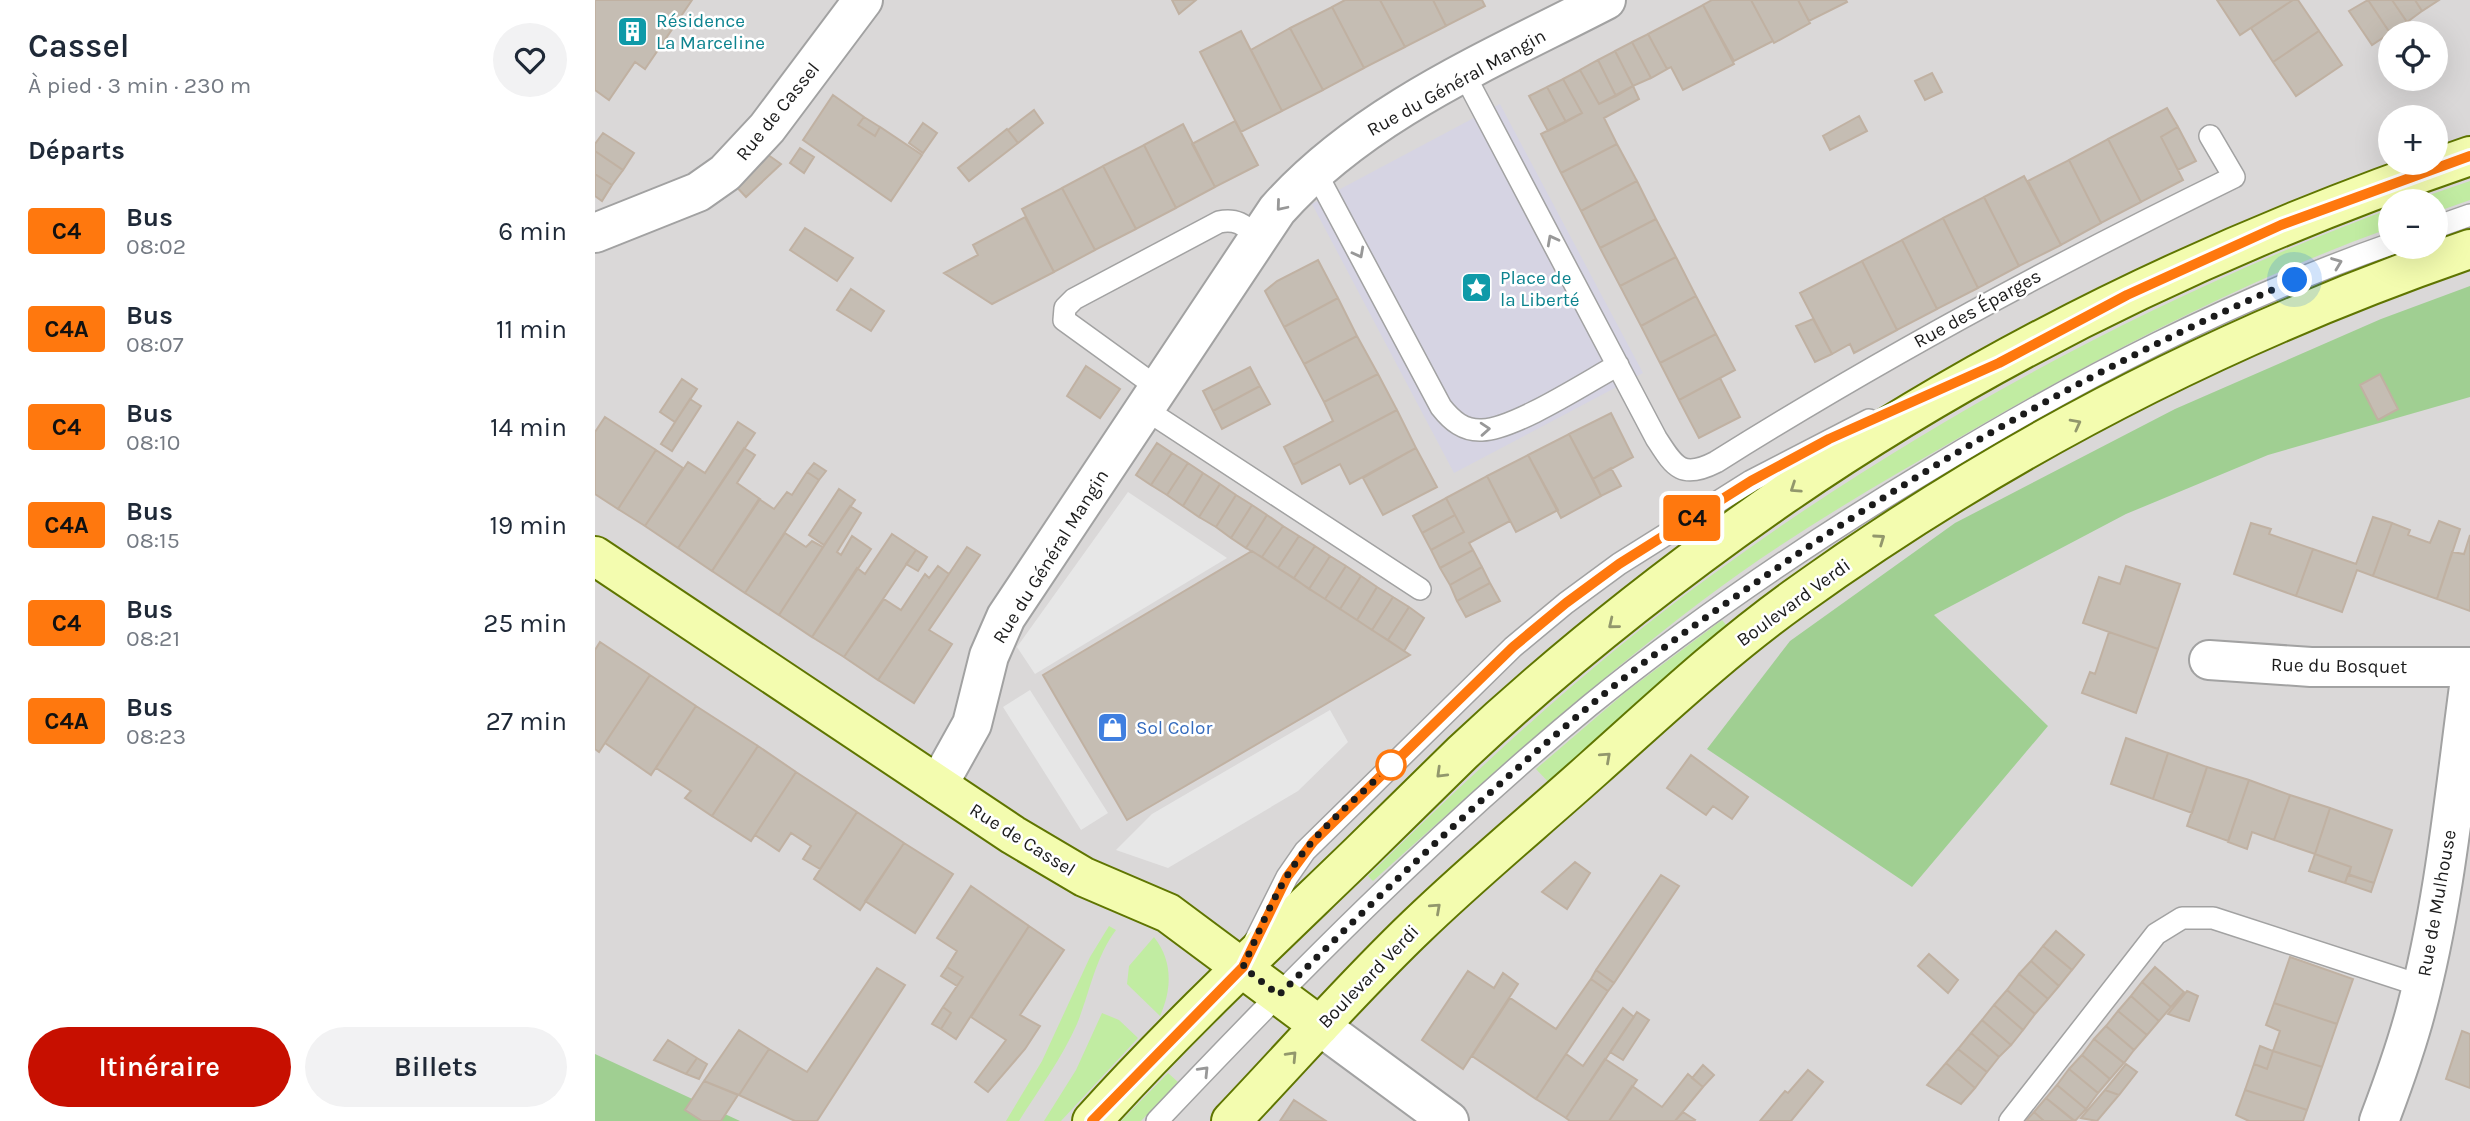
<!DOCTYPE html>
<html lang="fr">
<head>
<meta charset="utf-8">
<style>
	body { margin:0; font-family:Karla,sans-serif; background:#f2f2f3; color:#1f2937; height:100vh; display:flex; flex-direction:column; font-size:26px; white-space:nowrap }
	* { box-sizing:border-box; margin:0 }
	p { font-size:23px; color:#747a83 }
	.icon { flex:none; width:38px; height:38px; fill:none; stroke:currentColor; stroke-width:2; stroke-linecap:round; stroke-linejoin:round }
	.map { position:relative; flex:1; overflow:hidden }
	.drawer { display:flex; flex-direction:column; background:#fff; width:595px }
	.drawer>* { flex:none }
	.badge { padding:0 14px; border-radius:5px; font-size:24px; line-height:46px }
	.buttons { position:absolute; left:1783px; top:21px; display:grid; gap:14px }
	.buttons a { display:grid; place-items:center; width:70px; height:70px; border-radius:50%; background:#fff; box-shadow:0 7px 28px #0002; font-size:35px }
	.you { position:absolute; width:35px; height:35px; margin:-18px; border:5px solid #fff; border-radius:50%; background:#1a73e8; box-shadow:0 0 0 10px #1a73e833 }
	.map>.badge { position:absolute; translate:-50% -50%; box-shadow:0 0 0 4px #fff }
	h2 { padding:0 28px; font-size:26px; line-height:63px }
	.round { display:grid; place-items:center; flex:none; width:74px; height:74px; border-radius:37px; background:#f2f2f3 }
	.head { display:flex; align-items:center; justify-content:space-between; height:119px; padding:0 28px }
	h1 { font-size:33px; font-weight:600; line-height:52px }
	.action { display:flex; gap:14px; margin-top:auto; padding:14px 28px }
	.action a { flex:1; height:80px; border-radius:42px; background:#c70f00; color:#fff; font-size:28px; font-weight:600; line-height:80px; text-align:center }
	.action a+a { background:#f2f2f3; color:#1f2937 }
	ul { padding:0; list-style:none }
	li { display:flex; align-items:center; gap:21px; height:98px; padding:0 28px }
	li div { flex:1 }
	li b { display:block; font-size:26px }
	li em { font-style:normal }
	li .badge { min-width:77px; font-weight:700; text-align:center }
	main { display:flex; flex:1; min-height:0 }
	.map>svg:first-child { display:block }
</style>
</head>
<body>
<main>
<section class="drawer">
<div class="head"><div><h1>Cassel</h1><p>À pied · 3 min · 230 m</p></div><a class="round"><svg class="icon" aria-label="heart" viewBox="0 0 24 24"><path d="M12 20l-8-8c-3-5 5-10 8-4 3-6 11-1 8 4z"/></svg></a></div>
<h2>Départs</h2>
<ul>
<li><span class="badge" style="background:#ff780e;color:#111">C4</span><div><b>Bus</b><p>08:02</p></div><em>6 min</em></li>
<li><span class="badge" style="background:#ff780e;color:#111">C4A</span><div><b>Bus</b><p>08:07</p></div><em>11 min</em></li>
<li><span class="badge" style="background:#ff780e;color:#111">C4</span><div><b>Bus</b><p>08:10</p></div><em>14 min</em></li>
<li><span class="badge" style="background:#ff780e;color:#111">C4A</span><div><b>Bus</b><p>08:15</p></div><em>19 min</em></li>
<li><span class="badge" style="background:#ff780e;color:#111">C4</span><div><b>Bus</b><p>08:21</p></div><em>25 min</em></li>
<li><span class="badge" style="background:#ff780e;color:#111">C4A</span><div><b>Bus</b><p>08:23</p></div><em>27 min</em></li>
</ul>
<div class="action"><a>Itinéraire</a><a>Billets</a></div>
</section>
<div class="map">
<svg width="1875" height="1121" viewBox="0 0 1875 1121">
	<rect width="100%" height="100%" fill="#eeeae0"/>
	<!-- residential -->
	<path fill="#dad8d8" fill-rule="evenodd" d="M0,0H1875V1121H0ZM1796,33H1841V79H1796ZM1796,117H1841V163H1796ZM1796,201H1841V247H1796Z"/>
	<!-- grass -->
	<path fill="#c1eca2" d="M1875,181V200L1841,212V201H1817Z
		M1795,209V228C1645,282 1505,356 1367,436C1278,487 1190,538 1108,600C993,687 886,784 778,881L773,876C882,769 993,665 1117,575C1320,426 1560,296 1795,209Z
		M1127,620L1132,626L959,788L941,769L1032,691Z
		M514,926L521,930C500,958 495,992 482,1024C467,1058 444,1089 424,1121H411L447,1061L495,957Z
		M559,937C578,961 577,989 565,1016L532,984L534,966Z
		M507,1013L524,1020L543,1038L466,1121H449L481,1070Z
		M573,1073L583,1082L546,1121H526Z"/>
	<!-- forest -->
	<path fill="#a0cf92" d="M1875,286V397L1673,455L1531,514L1339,615L1453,726L1317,887L1112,749L1195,641L1360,523L1580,409L1786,319Z
		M0,1054L145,1121H0Z"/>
	<!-- parking -->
	<path fill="#e7e7e7" d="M533,492L632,558L440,674L422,647Z
		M435,690L513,813L486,830L408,707Z
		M735,710L753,742L703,791L573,868L521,850L557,814Z"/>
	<!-- plaza -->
	<path fill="#d6d4e3" d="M905,104L1048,373L859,473L717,204Z"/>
	<!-- building -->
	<path fill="#c5bdb3" stroke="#c0b1a2" stroke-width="2" d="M0,0H97L50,69L40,62L14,100L0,90Z
		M577,0H601L584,14Z
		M750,0H785L810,47L769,68L737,7Z
		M785,0H838L851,26L810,47Z
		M838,0H887L890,6L851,26Z
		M1117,0H1156L1178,41L1139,61L1108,5Z
		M1156,0H1203L1215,23L1179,43Z
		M1203,0H1251L1252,2L1214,21Z
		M1622,0H1698L1645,35Z
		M1698,0H1703L1724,31L1678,62L1656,28Z
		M1773,0H1797L1812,22L1795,33Z
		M1773,0L1795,33L1777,45L1754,11Z
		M1797,0H1820L1827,11L1812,22Z
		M1820,0H1844L1827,11Z
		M1108,5L1139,64L1088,90L1076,67L1072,69L1053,34Z
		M737,7L769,68L728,90L695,28Z
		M695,28L728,90L687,111L656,50Z
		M646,31L687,111L646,132L605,52Z
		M1724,31L1747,65L1701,96L1678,62Z
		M1053,34L1072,69L1056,78L1037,42Z
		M1037,42L1056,78L1038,86L1020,51Z
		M1020,51L1038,86L1021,96L1003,60Z
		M1003,60L1021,96L1004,104L985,70Z
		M985,70L1004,104L1038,86L1044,99L1009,118L1022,144L966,173L946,134L987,113L968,79Z
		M1337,73L1347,92L1330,100L1320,81Z
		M968,79L987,113L971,122L952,87Z
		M952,87L971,122L953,131L934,96Z
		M238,95L269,117L263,125L280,136L285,127L327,155L296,201L208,140Z
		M1572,108L1583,127L1566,137L1588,180L1546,202L1513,139Z
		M439,110L448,123L423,143L413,130Z
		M1264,116L1272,131L1235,150L1228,136Z
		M269,117L285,127L280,136L263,125Z
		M640,121L663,165L620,187L597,144Z
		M328,123L342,133L328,153L314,143Z
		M588,124L620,187L581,208L549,145Z
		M1583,127L1601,161L1583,170L1566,137Z
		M412,129L423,143L374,181L363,168Z
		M8,133L39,153L28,170L0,151V144Z
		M1513,139L1546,202L1506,223L1474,160Z
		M1022,144L1042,181L986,211L966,173Z
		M549,145L581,208L541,229L508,166Z
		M205,148L219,157L209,173L195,163Z
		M0,151L28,170L17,185L0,174Z
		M169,152L186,164L151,197L137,182Z
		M1474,160L1506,223L1466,245L1433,181Z
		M508,166L541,229L500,250L467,188Z
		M0,174L17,185L7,201L0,196Z
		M1429,176L1466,245L1424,266L1389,197Z
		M1042,181L1061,219L1005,248L986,211Z
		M467,188L500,250L459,272L427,209Z
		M1389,197L1424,266L1383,288L1348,218Z
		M430,217L459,272L397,304L349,273L383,255L378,245Z
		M1348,218L1383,288L1342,309L1307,240Z
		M1061,219L1081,257L1025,286L1005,248Z
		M210,228L258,258L242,281L195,250Z
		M1307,240L1342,309L1302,330L1267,261Z
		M1081,257L1101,296L1046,326L1025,286Z
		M723,260L743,298L689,327L670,291L682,281Z
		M1267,261L1302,330L1259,353L1255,344L1237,354L1205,293Z
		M256,289L289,311L276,331L242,310Z
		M1101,296L1121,334L1065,363L1046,326Z
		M743,298L762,336L709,364L689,327Z
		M1218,319L1237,354L1220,362L1201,326Z
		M1121,334L1140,370L1084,400L1065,363Z
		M762,336L783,374L729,402L709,364Z
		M491,366L525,389L505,418L472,396Z
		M655,367L665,386L618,411L608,391Z
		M783,374L802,410L698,465L689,447L738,421L729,402Z
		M1785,374L1803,409L1783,420L1765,385Z
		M1125,378L1145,417L1104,438L1084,400Z
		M87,379L102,389L80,422L65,412Z
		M665,386L675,404L627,429L618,411Z
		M95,399L106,406L77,451L66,444Z
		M802,410L821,448L755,484L745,464L707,484L698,465Z
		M1016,413L1038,457L998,479L974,434Z
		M10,417L61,450L23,509L0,494V432Z
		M143,422L160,433L83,548L50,526L93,462L110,473Z
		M974,434L1006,496L966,518L933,455Z
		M562,443L577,453L556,485L541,475Z
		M149,448L160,455L142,483L165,499L117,571L83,548Z
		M821,448L842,487L788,515L768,478Z
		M61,450L88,468L50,526L23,509Z
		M577,453L593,463L572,495L556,485Z
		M933,455L963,510L921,532L892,476Z
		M219,463L231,471L224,480L212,472Z
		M593,463L608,473L588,506L572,495Z
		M1016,468L1026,486L1006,496L998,479Z
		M212,472L224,480L150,593L117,571L164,499L179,509L192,492L197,495Z
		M608,473L625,484L604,517L588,506Z
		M892,476L915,521L874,543L878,550L845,568L836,550L869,532L851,498Z
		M625,484L641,495L621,527L604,517Z
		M244,489L260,500L229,545L214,535Z
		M641,495L657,505L636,538L621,527Z
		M851,498L860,515L827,533L818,516Z
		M657,505L672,515L651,548L636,538Z
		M255,506L266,513L242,552L246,555L257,536L276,549L217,637L184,615Z
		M672,515L688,526L667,557L651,548Z
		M860,515L869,532L836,550L827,533Z
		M1778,517L1797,523L1778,576L1762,570L1747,612L1701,596L1718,549L1761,564Z
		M1844,521L1865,529L1842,599L1778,576L1797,523L1815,530L1813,535L1835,543Z
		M1656,523L1676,529L1674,534L1718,549L1701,596L1639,574Z
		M688,526L704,536L683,568L667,557Z
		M190,533L211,547L217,541L228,547L184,615L150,593Z
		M297,534L321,550L249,657L217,637L262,568L270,574Z
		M1875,535V611L1842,599L1857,552L1869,554Z
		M704,536L720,546L699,578L683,568Z
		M720,546L735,556L714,589L699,578Z
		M372,547L385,555L334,630L357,644L319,703L283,680Z
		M321,550L332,557L323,571L311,564Z
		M878,550L887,567L855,585L845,568Z
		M657,551L815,655L532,820L448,675Z
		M735,556L751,566L730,599L714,589Z
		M343,566L354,574L283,680L249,657L289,599L306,610L330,574L334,578Z
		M751,566L766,576L745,609L730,599Z
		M1531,566L1585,584L1563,649L1488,623L1504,577L1525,584Z
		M887,567L895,583L862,601L855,585Z
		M766,576L782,587L762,620L745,609Z
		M895,583L905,601L871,617L862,601Z
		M782,587L798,597L777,630L762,620Z
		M798,597L814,607L793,640L777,630Z
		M814,607L829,618L809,651L793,640Z
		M1514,632L1563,649L1541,713L1487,693L1495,672L1500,674Z
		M5,642L55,675L4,752L0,749V650Z
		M55,675L101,706L56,775L10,743Z
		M101,706L163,746L117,816L90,798L96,791L61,768Z
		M1531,738L1573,753L1558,799L1516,784Z
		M163,746L201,772L156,841L117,816Z
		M1573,753L1612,767L1597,813L1558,799Z
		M1096,755L1153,797L1137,819L1118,806L1111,815L1072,788Z
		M1612,767L1654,780L1633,841L1592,826Z
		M201,772L262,812L225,869L208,859L216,846L196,833L184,851L160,835Z
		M1654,780L1695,795L1679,840L1657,832L1652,849L1633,842Z
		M1695,795L1735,808L1720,854L1679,840Z
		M1735,808L1797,830L1779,883L1754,875L1756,867L1720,854Z
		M262,812L309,843L265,910L219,879Z
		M309,843L358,874L320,933L270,901Z
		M1720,854L1756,867L1750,883L1714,871Z
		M980,862L995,873L972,909L947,892Z
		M1753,874L1779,883L1776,892L1750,883Z
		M1066,875L1084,886L1019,983L1001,970Z
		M376,886L434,926L361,1039L346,1029L356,1013L348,1007L368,977L352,967L362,951L342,938Z
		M434,926L469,950L425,1015L445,1026L430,1049L393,1092L380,1082L411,1040L376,1017Z
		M1461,931L1489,955L1477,970L1448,946Z
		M1448,946L1477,970L1464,986L1436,961Z
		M1334,954L1363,980L1353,993L1323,966Z
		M1695,957L1758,979L1742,1024L1679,1003Z
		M1436,961L1464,986L1453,999L1424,974Z
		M352,967L368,977L362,986L346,976Z
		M1560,967L1589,992L1576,1007L1547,982Z
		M282,968L310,985L222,1121H200L144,1095L174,1049L212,1072Z
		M1001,970L1019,983L1013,991L996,979Z
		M873,971L899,988L908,973L923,984L868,1069L827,1040Z
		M1424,974L1453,999L1440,1014L1412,990Z
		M996,979L1013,991L941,1099L877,1056L915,998L961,1029Z
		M1547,982L1576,1007L1564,1021L1536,996Z
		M1412,990L1440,1014L1428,1030L1399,1005Z
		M1592,991L1603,996L1594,1021L1573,1014Z
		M1536,996L1564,1021L1552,1035L1523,1011Z
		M1679,1003L1742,1024L1727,1067L1678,1051L1685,1031L1671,1025Z
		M1399,1005L1428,1030L1416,1045L1387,1020Z
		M348,1007L356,1013L346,1029L337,1024Z
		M1028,1008L1039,1017L971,1118L941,1099L971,1054L988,1066Z
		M1523,1011L1552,1035L1539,1050L1511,1026Z
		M1042,1012L1054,1020L1028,1060L1015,1052Z
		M1387,1020L1416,1045L1404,1057L1376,1033Z
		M1511,1026L1539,1050L1529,1063L1499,1039Z
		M144,1030L174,1049L144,1095L109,1081Z
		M1867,1031L1875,1034V1088L1851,1079Z
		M1376,1033L1404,1057L1392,1072L1363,1049Z
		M1499,1039L1529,1063L1515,1079L1487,1055Z
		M73,1040L102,1058L91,1074L59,1060Z
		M1665,1046L1678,1051L1672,1069L1659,1064Z
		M1363,1049L1392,1072L1380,1088L1351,1063Z
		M1678,1051L1727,1067L1712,1110L1650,1090L1659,1064L1672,1069Z
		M1487,1055L1515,1079L1503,1093L1474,1069Z
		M102,1058L112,1064L104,1079L91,1074Z
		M1010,1059L1042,1080L1014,1121H975L971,1118Z
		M1351,1063L1380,1088L1366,1104L1332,1085Z
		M1531,1064L1542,1072L1524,1095L1510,1090Z
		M1108,1065L1119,1075L1108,1087L1097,1078Z
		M1474,1069L1503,1093L1491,1109L1462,1085Z
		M1213,1070L1228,1082L1196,1121H1165L1190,1091L1193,1093Z
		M1093,1074L1108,1087L1080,1121H1014L1037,1086L1067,1107Z
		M109,1081L143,1095L126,1121H107L90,1110Z
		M1462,1085L1491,1109L1480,1121L1451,1098Z
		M1510,1090L1524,1095L1502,1121L1486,1118Z
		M1650,1090L1712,1110L1708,1121H1654L1641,1115Z
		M1451,1098L1479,1121H1449L1439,1112Z
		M699,1100L731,1121H685Z
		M1088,1112L1100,1120L1099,1121H1080Z
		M1439,1112L1449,1121H1431Z"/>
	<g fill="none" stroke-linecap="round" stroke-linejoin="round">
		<defs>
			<path id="lane" d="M869,74L1061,438C1079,466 1086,480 1121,462C1288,357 1461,264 1639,177L1615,136
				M720,171L846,407C857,421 869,431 887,430C920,429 992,382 1023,365
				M1841,227L1875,215
				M563,388L469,320L470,308L479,299L624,222C641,218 649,225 662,236
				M550,409L825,589
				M660,941L692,877L710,851L918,647L971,603L1024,564L1156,481L1274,420
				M562,1121C699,976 841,833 994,706C1103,617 1221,538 1341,466C1486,378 1636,300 1796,244
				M1415,1121L1561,934L1587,918H1618L1827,986"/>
			<path id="street" d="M0,233L103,192L130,173L172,128L268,0
				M1614,660L1716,667H1875
				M343,785L377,724L394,656L411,617L682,210C769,112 897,59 1011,0
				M725,1026L854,1121
				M1784,1121C1798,1084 1811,1048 1821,1010C1850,902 1860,789 1875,679"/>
			<path id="secondary" d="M0,556L418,835L489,877L573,913L725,1026
				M497,1121C581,1028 673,942 763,855C798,821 832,787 867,753C966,660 1075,574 1187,496C1399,350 1632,239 1875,156
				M636,1121C698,1056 757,988 822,926C879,871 941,820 1000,767C1065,709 1129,649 1200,598C1407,449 1634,332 1875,249"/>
		</defs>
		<!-- lane casing -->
		<use href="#lane" stroke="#a2a2a2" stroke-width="24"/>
		<!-- street casing -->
		<use href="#street" stroke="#a2a2a2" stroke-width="42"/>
		<!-- secondary casing -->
		<use href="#secondary" stroke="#5f7500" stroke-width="42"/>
		<!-- lane -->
		<use href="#lane" stroke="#fff" stroke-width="21"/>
		<!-- street -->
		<use href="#street" stroke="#fff" stroke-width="38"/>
		<!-- secondary -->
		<use href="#secondary" stroke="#f3fcaf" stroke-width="38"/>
	</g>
	<!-- one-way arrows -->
	<defs><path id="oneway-chevron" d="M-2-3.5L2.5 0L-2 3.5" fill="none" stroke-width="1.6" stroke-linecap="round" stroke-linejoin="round" transform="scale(1.75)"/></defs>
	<g stroke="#989898">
		<use href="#oneway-chevron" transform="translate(686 206) rotate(130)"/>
		<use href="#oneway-chevron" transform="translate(957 240) rotate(-118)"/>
		<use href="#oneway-chevron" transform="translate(764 253) rotate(62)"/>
		<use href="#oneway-chevron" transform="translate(1742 263) rotate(-21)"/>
		<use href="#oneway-chevron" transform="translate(890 429) rotate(-4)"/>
		<use href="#oneway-chevron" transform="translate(609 1071) rotate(-46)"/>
	</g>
	<g stroke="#92976c">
		<use href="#oneway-chevron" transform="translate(1481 424) rotate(-28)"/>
		<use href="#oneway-chevron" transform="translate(1200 488) rotate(146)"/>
		<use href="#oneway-chevron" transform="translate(1285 539) rotate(-35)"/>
		<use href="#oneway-chevron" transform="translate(1018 624) rotate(141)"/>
		<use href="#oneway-chevron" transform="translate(1011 757) rotate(-42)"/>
		<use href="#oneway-chevron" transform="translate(846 773) rotate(136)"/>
		<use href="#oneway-chevron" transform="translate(841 908) rotate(-42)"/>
		<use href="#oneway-chevron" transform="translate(697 1056) rotate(-47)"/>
	</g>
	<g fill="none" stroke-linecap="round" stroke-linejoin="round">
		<defs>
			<path id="line" d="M497,1121L648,967L692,877L718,842L918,647L971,603L1024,564L1156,481L1234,439L1404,363L1532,295L1686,225L1875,156"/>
		</defs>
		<!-- line casing -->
		<use href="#line" stroke="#fff" stroke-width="16"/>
		<!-- line -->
		<use href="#line" stroke="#ff780e" stroke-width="10"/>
		<!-- walk -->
		<path stroke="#1b1b1b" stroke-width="7" stroke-dasharray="0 12.6" d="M796,765C765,796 727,825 702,861C679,893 664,932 648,967L684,995C783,896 885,798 992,708C1048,661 1109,618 1169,577C1336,461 1513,360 1700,280"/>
	</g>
	<!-- icons -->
	<defs>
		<symbol id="building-square" viewBox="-11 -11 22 22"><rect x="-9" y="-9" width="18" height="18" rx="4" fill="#0f9aa8" stroke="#fff"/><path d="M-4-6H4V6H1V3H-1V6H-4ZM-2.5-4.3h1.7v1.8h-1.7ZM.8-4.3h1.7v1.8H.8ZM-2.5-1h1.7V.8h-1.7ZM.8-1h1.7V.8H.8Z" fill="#fff"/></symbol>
		<symbol id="sight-square" viewBox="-11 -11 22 22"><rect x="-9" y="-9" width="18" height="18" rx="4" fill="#0f9aa8" stroke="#fff"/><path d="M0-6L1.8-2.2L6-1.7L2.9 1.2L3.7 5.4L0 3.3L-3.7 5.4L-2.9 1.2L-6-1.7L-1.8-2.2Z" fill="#fff"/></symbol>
		<symbol id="shop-square" viewBox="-11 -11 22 22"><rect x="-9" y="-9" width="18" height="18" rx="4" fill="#3f7fe0" stroke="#fff"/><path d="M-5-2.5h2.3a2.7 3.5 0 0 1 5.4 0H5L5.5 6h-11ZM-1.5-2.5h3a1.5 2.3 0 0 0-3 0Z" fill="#fff"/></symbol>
	</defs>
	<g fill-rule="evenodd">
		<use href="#building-square" x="20" y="14" width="35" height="35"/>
		<use href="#sight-square" x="864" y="270" width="35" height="35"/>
		<use href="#shop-square" x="500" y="710" width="35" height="35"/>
	</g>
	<!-- markers -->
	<circle fill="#fff" stroke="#ff780e" stroke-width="3.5" cx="796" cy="765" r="14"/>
	<g text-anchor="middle" stroke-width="5" stroke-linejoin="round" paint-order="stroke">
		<!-- culture labels -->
		<g font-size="19" fill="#0d838f" stroke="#fff" text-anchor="start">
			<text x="61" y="27">Résidence<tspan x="61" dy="22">La Marceline</tspan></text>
			<text x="905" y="284">Place de<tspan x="905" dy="22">la Liberté</tspan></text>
		</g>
		<!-- street labels -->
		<g font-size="19" fill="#1b1b1b" stroke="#fff">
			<text transform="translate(861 82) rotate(-29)" y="7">Rue du Général Mangin</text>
			<text transform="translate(182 111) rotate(-51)" y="7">Rue de Cassel</text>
			<text transform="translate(1382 308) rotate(-29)" y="7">Rue des Éparges</text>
			<text transform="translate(455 556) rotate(-58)" y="7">Rue du Général Mangin</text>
			<text transform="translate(1198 602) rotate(-36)" y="7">Boulevard Verdi</text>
			<text transform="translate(1744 665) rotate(1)" y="7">Rue du Bosquet</text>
			<text transform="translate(428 839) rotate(32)" y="7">Rue de Cassel</text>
			<text transform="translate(1841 903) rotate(-80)" y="7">Rue de Mulhouse</text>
			<text transform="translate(773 976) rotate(-46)" y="7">Boulevard Verdi</text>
		</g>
		<!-- shop labels -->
		<g font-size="19" fill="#366cbe" stroke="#fff" text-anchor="start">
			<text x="541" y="734">Sol Color</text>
		</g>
	</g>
</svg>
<div class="buttons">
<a><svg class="icon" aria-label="locate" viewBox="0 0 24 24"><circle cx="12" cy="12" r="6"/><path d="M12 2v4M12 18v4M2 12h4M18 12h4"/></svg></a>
<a>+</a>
<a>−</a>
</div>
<div class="you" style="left:1700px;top:280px"></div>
<b class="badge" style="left:1097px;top:518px;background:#ff780e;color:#111">C4</b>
</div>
</main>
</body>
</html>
